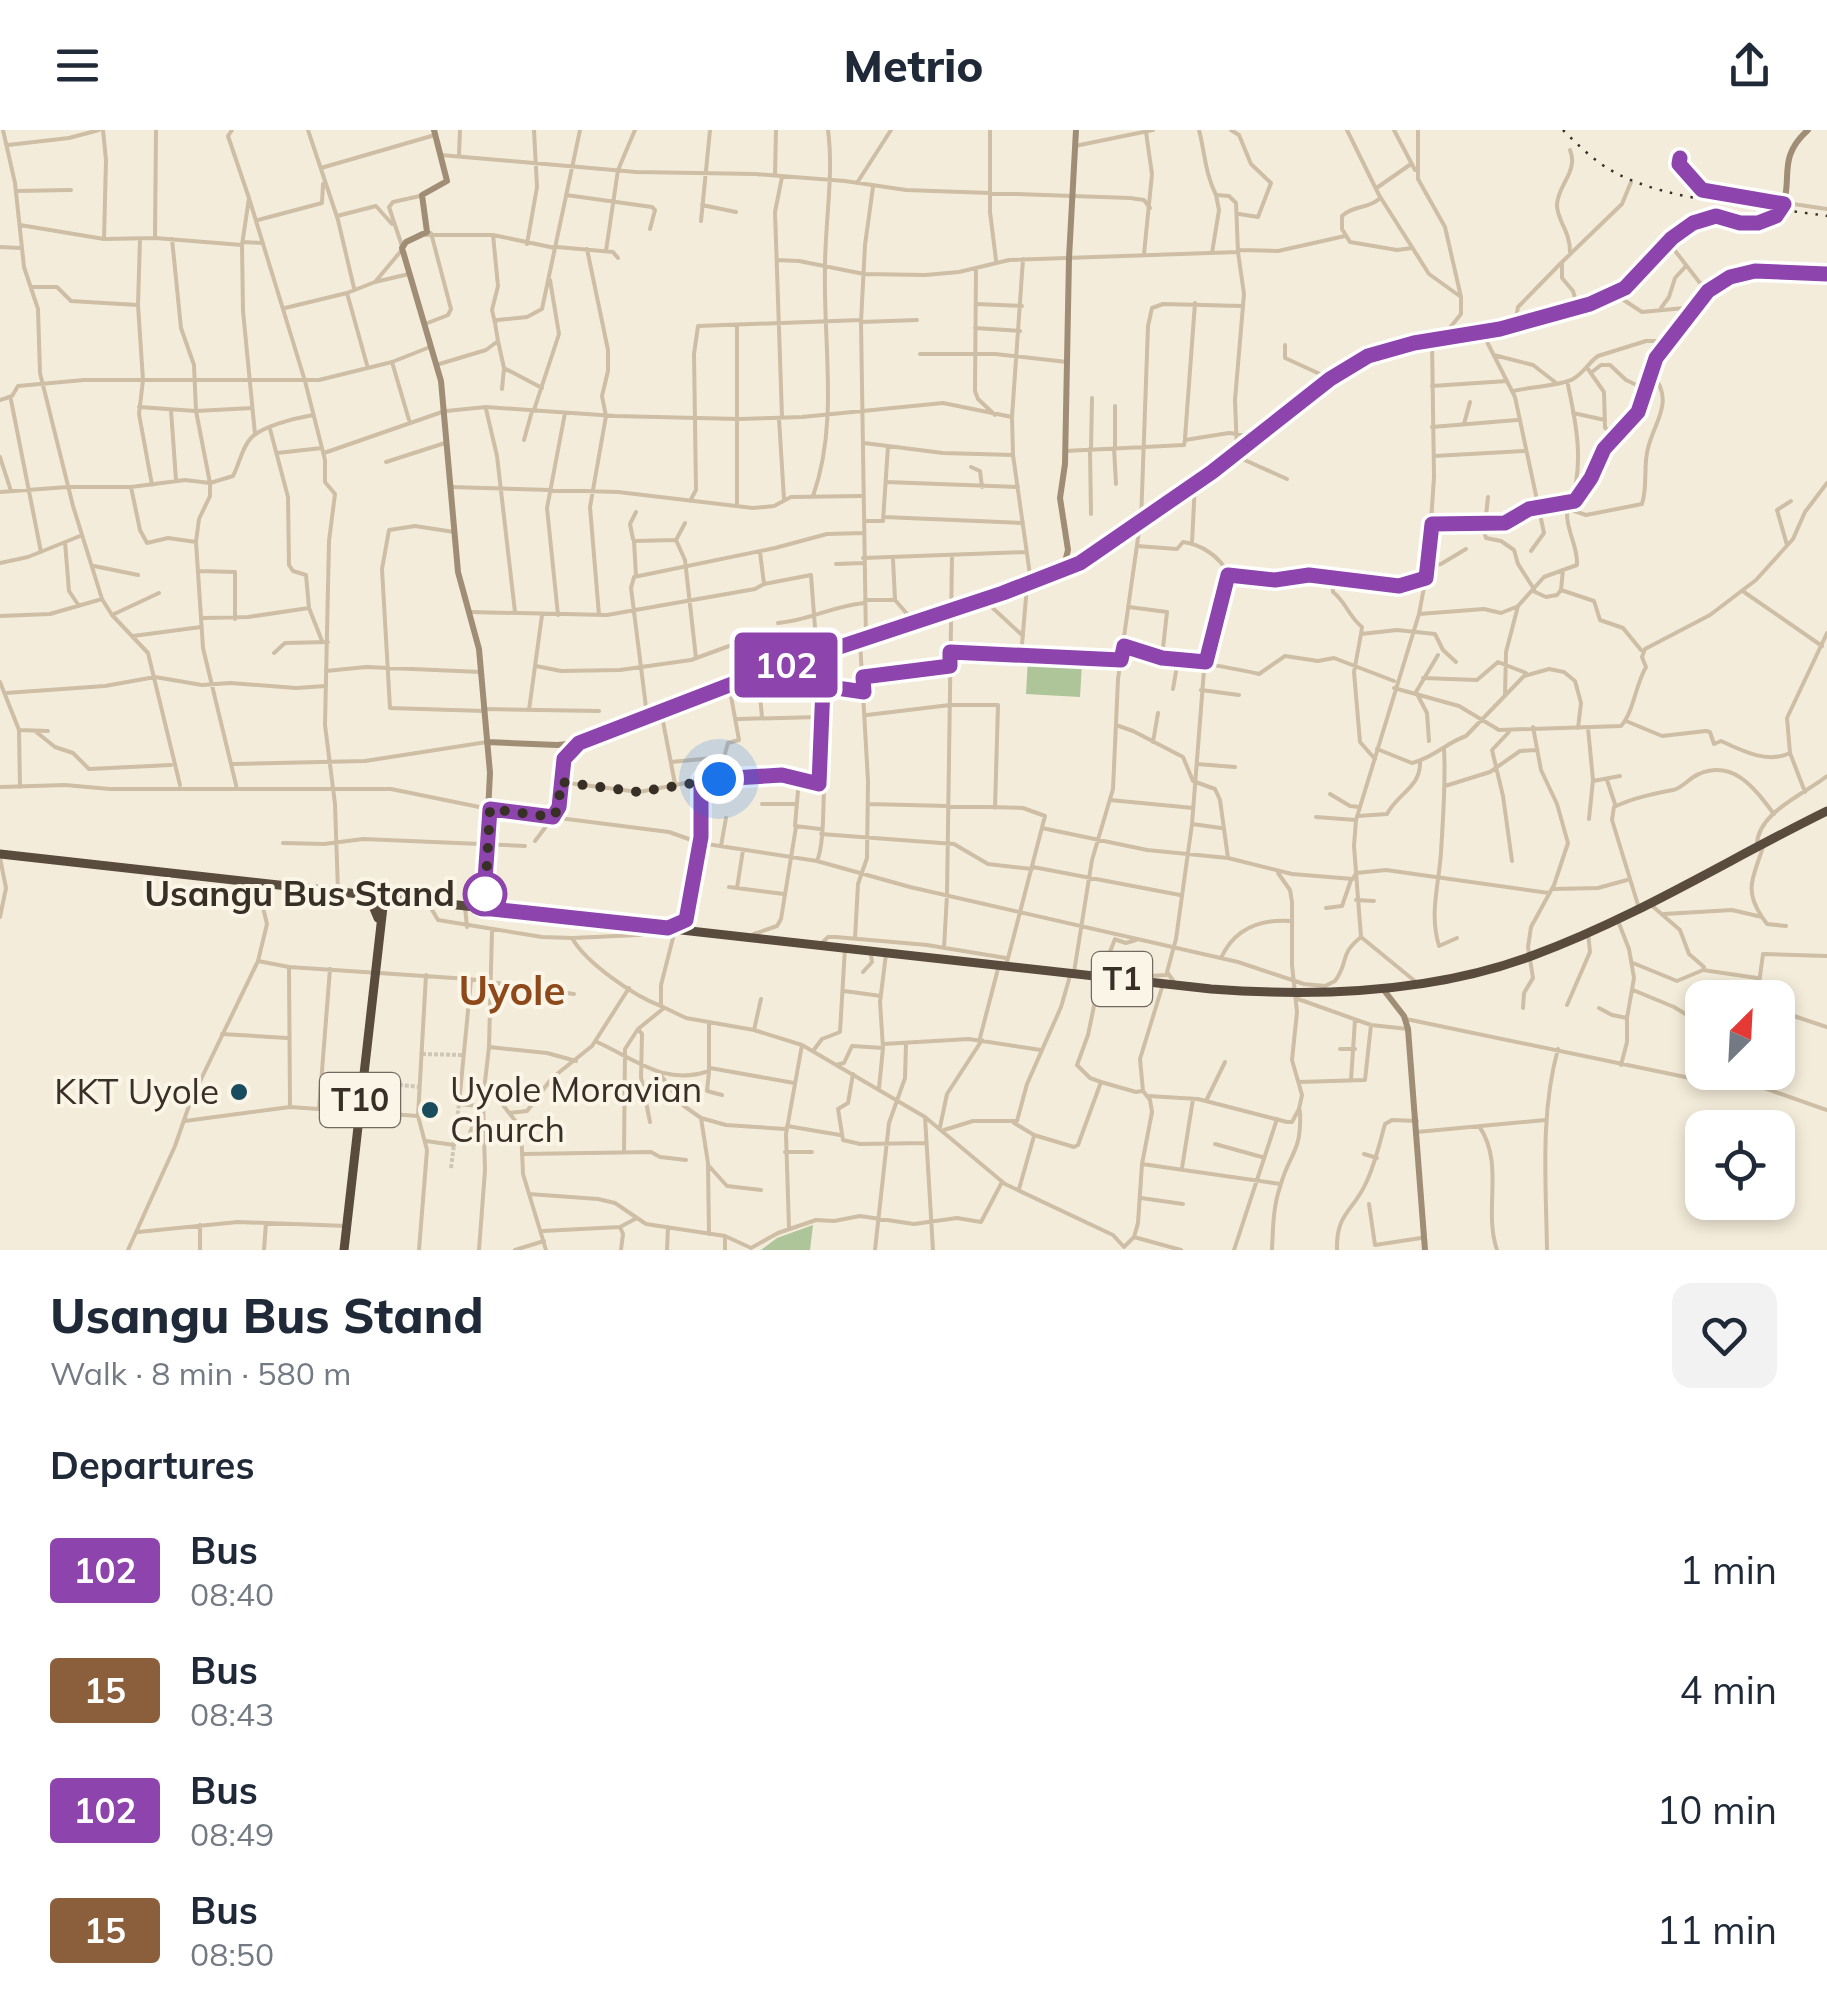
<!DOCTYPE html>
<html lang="en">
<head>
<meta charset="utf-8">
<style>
	body { margin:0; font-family:Mulish,sans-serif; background:#f2f2f3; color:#1f2937; height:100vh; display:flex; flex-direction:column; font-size:38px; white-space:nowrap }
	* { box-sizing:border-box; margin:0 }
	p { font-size:32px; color:#747a83 }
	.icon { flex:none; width:55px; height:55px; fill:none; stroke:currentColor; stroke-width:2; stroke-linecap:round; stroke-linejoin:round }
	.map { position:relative; height:1120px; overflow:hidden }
	.side { display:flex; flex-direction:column; background:#fff; flex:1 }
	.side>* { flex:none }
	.badge { padding:0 20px; border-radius:8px; font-size:35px; line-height:65px }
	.needle { width:65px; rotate:24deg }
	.buttons { position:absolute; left:1685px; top:850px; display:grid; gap:20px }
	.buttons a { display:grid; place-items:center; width:110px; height:110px; border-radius:20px; background:#fff; box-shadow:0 5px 15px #0003; font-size:50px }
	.you { position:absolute; width:50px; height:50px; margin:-25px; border:8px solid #fff; border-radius:50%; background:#1a73e8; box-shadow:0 0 0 15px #1a73e833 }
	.map>.badge { position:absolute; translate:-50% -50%; box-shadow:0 0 0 5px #fff }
	h2 { padding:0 50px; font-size:38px; line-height:90px }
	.round { display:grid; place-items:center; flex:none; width:105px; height:105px; border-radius:20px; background:#f2f2f3 }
	.head { display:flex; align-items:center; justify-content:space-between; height:170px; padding:0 50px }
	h1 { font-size:48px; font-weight:800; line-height:75px }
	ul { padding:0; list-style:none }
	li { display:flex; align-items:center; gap:30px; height:120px; padding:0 50px }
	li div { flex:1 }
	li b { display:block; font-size:38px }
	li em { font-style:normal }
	li .badge { min-width:110px; font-weight:700; text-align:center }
	header { display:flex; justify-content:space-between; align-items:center; height:130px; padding:0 50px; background:#fff; font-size:45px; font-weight:800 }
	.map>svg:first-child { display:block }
</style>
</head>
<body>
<header><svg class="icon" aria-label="menu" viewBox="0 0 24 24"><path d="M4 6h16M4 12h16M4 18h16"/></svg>Metrio<svg class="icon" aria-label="share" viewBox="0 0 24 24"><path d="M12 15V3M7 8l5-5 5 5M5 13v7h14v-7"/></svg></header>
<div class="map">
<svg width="1827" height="1120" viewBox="0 0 1827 1120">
	<rect width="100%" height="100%" fill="#f4ecda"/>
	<!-- green -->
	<path fill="#aec499" d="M1028,529L1082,533L1080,567L1026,564Z
		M813,1095L810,1120H761L777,1108Z"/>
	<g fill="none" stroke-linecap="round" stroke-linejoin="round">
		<!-- street-tunnel -->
		<path stroke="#cec6b6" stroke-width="4" stroke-dasharray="4 2" stroke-linecap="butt" d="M422,924L462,925
			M363,951L420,957
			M451,1038L459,974"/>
		<!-- street -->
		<path stroke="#cdbea5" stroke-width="4" d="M3,0L15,53L24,137L38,179L40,243L73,376L102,469L112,485L148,523L180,655
			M103,0L106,30L104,109
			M232,0L228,6L249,68L242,115L243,181L255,304
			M308,0L338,90L354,158
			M990,0V82L996,130
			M1199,0C1205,23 1205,43 1216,65L1229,66L1236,73L1238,122
			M1231,0L1239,5L1251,34L1271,53L1258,87L1239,84
			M1347,0L1379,65L1429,144L1461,167
			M1394,0L1415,40
			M1418,0V49L1445,97L1461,167V184L1444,205
			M8,15L69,8L99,0
			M1075,16L1153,0
			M441,25L636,42L755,44L845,51L906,60L1130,68L1144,70L1150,78
			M459,25L460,0
			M1680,28L1679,34L1693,53L1705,61L1827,79
			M321,38L435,5
			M775,45L776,0
			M782,47L775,82L782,287
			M857,53L891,0
			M1378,57L1411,34
			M16,61L71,60
			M566,65L652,77L655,80L650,99
			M249,68L305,251L325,330V352L335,364L329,411L325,595L335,674L338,761
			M1379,69C1368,79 1353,75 1342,86V99L1350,112L1397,120L1412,118
			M702,75L736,82
			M337,86L376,76L392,94
			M258,90L322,73L323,54
			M701,91L710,0
			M20,95L104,109L155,108L242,115
			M426,105H493L555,118
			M493,105L498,156L492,180L495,193
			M155,108L156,0
			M140,109L138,175L143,250L139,284L152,355
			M172,109L181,198L194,235L196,281L210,353V366L199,389L196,412L203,518L237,659
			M243,112L263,113
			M1669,113L1700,153L1715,155
			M527,114L537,57L534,0
			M402,116L389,77L393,72L420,66
			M0,117L20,118
			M557,117L613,122L618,128
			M587,119L608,220V241L602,266L606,286L590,377L599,485
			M1239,120L1278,121L1345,106
			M606,121L618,40L635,0
			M1570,122C1570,100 1557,91 1557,75C1557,56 1579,41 1570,20
			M1212,123L1219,80L1216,65
			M1144,124L1152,44L1146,2
			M777,130L799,131L864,144L925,145L959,142L1009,130L1238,122L1244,164L1235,270L1237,321L1240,328L1287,349
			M976,138L975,261L978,269L995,285
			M375,152L409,144
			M33,157H57L71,171L138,175
			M347,163L367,235
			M1616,165L1642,182L1695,177
			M976,174L1022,176
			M285,178L347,163L375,152L401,121
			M1578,178L1573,161L1562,148V132L1622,74L1631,52
			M1661,178L1669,167L1675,148L1686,136
			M861,192L917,190
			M1515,193L1518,177L1562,132
			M425,194L448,185L451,179L431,103
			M975,198L1020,201
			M1482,202L1515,267L1544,403L1531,421
			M498,211L504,238L502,259
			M1285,215V228L1331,249
			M920,224H995L1067,232
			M1494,225L1533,235L1555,252
			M392,232L409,290
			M436,235L486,220L498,211L495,193L497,190L527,187L542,179L580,0
			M504,238L542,258
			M1588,239L1604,262L1605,298L1618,305
			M1592,242L1601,235H1610L1626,250L1645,259
			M1568,255C1576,292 1585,337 1570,373
			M1432,256L1507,251
			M1513,261C1529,257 1561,256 1573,249C1585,242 1588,233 1598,226L1646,211H1668
			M0,270L12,266L18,256L84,250H319L392,232L430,217
			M11,270L41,422
			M139,277L196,281L252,278
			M486,279L497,326L515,482
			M171,280L176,350
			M534,280L559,204L550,150
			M446,281L486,277L615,286L739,289L802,287L943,273L1012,287L1013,325L1031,452
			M1573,283L1605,290
			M1012,287L1023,129
			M779,289L784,369
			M1464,294L1470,272
			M1432,297L1517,290
			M1185,308L1195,173
			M524,310L532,281
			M864,313L943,323L1013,325
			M1114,318L1116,354
			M1115,318V276
			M1090,319L1091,384
			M1091,319L1092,268
			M1065,321L1184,315L1185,310L1229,303L1255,306
			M277,323L322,318
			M324,323L442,282
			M1434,326L1524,321
			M0,327L11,361
			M386,332L445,313
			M971,337L980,341L982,357
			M886,352L1018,357
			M131,357L140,400L147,413L168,408L196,412
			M450,357L618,362L753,378L774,376L791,367L861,366
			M0,362L68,357H131L185,350L210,353L233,346C239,335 242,317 251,308C262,296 296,288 313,285
			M813,366C839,293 823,214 825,138C825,91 834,46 828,0
			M690,371L696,360L694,224L698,196L861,190
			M737,374V196
			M1559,376L1586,385L1642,374C1648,355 1643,336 1648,318C1655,290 1675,272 1652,243
			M884,387L1023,393
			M864,391H883L888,316
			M1141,391L1148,196L1152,178L1163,174L1242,176
			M1432,394L1505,393L1529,379L1575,371L1596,340L1604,319L1638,281L1656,228L1708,161L1730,147L1748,142L1827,144
			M1482,395L1486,408L1501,411L1514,420L1518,434L1534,459
			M1485,395L1488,367
			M454,402L415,396L389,400L382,439L390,578L484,581
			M633,409L630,394L636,382
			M676,410L685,393
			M65,412L69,461L79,476
			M1192,413L1195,353
			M1787,415L1777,380L1791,371
			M1137,416L1177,419L1183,412C1201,414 1220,427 1228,443L1204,540L1192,694L1176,809L1167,842L1175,853
			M863,428L1027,422
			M893,429L895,470L914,492
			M0,433L28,427L80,406
			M836,434L863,433
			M94,436L138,445
			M1428,436L1441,434L1466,419
			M198,441L235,442V489
			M1228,445L1275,450L1309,445L1402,456L1425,448
			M636,446L634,411L676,410L685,430L696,528
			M1332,447L1333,462C1346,472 1349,487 1362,497L1361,504
			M764,454L811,445L817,524
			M1561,460L1594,471L1600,490L1623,498L1641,520
			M1533,461L1546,467L1557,465L1561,460L1563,440L1577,435C1578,415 1566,401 1567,382
			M1744,462L1822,516
			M983,469L1023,506
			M865,470H895
			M1129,477L1167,482L1162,527
			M309,478L322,511
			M470,482L607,485L755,459L764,454L760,422
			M1419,484L1484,479L1501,483L1516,477
			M112,485L159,463
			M558,485L547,378L565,283
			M0,486L50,484L102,469
			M203,488L248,487L309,478L306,445L293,441L289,435L288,367L270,299
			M778,493C808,491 832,476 864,473
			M133,506L201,497
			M866,510L861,192L865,115L873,57
			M1124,515C1168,531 1214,533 1259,544L1285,526L1318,531L1334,528L1394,551
			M950,522L1119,529
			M274,523L285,513L328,512
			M1021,526L1027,456
			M536,536L561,541L620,540L691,530L751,508
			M326,541L366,537L481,542
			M758,544L762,587
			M863,547L948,536
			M1423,548L1477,550L1498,532L1526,543
			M0,552L19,600L20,657
			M823,556L863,561
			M1394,558L1459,576L1499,600L1621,596C1634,581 1635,556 1646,537L1642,527L1645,519L1710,485L1756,450L1793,409L1805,382L1827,353
			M1173,559L1178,530
			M1201,560L1239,565
			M6,563L105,556L155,547L202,555L230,553L296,558L326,556
			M1505,566L1506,522L1518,476L1544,447L1563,440
			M483,579L599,581
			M529,580L542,485
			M661,581L675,654
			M647,585L631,458L634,447L775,418L827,404L864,403
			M867,585L950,575H998L995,678
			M738,589L820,587
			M1626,591L1662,606L1706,601L1710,602L1714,614L1721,611C1742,621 1768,634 1790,623
			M1116,595L1133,601L1183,627L1193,651L1215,659L1220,670L1228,728
			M1588,598L1593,650L1589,689
			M19,600L48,601
			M35,601L55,617L73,623L89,639L171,635
			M1509,602L1492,620L1503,666L1512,731
			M1429,611L1427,583L1416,562L1438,525
			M1153,612L1158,583
			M1377,619L1412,633C1433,628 1446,613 1466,606L1524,546L1549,539L1564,542L1575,551L1581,573L1578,598
			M1444,619C1446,653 1443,688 1441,722C1439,755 1429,783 1439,816L1457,808
			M1375,629L1360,612L1354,542L1361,504L1397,500L1435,504L1443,520L1456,532
			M671,632L724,627L728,613L739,610L729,555
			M233,634L365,631L487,612
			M1197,634L1235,637
			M799,649L795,696L820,699
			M1607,650L1615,674
			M1593,651L1620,646
			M560,652L639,662L701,650L783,645L819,653L824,658C823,679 824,715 817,731
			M819,653L825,524
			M1445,656L1490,642L1520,621L1536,620
			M0,657L65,655L110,659H391L489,679L669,702L700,713L817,731L910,757L1238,832L1304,854L1325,856L1335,851C1350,830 1338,826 1361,807
			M1805,662L1790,623L1787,588L1827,503
			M1330,664L1350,676L1359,677
			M1110,670L1193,678
			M762,674H796
			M868,674L1023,678L1045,686L1006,836
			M1358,686L1387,684C1397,664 1421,657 1420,632
			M1316,687L1356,690
			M1192,694L1221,698
			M1042,698L1147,720L1228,728L1292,744L1353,749L1356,743L1386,740L1549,763
			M821,704L954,714L988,734L1032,739
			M535,711L557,682L563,632L579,613
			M283,713L324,714L363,709L525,716
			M721,716L726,688
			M1757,716C1756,683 1805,664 1827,646
			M1033,737L1180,765
			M729,757L784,764
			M737,758L743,720
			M1553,759L1598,758L1627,750
			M1356,770L1374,771
			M428,773L438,790L542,807L572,808C586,833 634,866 661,876
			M1650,774L1680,800L1689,824L1704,837L1703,840
			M1638,775L1612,690L1614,677C1633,668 1652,664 1673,660C1683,658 1690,647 1699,644C1734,629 1755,659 1774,684
			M465,777L467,797
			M1326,778L1342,776L1351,750
			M1664,784L1732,780L1762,787L1767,794L1786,796
			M0,787L6,758L0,728
			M1762,787C1743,759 1754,746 1763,717
			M1618,791L1629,819L1634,848L1627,888V912L1621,935
			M675,795L689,787L701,707V650
			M675,800L661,855V876L686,888L754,900L802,915L925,987L1005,1054L1113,1105L1124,1117L1134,1107L1138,1093L1142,1034L1152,982L1150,970L1143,961L1140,929L1163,854
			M754,804L777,796L781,789L796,697
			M572,808L639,805L661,800
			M855,809L858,754L867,728L868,651L860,511
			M1117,810L1126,813L1136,810
			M820,815L828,807H836L927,815L1006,828
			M944,818L947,765L952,425
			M1221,828C1234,800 1259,789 1290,791
			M258,831L289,837L469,849L574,864
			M1633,833L1677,851L1703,840L1757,848
			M289,837L290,977
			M863,842L872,832L871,825
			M1074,842L1092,730L1113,659L1118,549L1140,394
			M1131,847L1167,845
			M471,850L459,974L478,976
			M1416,852L1361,807L1354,716L1356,690L1419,484L1428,436L1434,347L1432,210
			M1633,860L1674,877L1702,894
			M844,861L881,866
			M1757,868L1763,824L1827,826
			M1298,869L1371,895L1408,899
			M1778,873L1794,886L1827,897
			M1567,875L1590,822L1588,803
			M1523,878L1524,863L1533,848L1528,817L1531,797L1554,755L1568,713L1557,674L1541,640L1533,597
			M1599,878L1612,885L1627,888
			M1406,889L1690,948L1722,947L1747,952L1827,980
			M638,899L642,904L641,947L650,992
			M754,900L761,869
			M222,904L287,908
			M980,908L999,835
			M597,912C637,930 664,956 709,941V892
			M883,914L969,909L1041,920
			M489,917L547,923L576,931
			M1340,919H1355
			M813,921L822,909L840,902L845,818
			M836,935L844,933L852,916L883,918
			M710,938L794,953
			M709,942L707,961L722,965
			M659,943L684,976L701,988L708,1033L709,1104
			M853,944L848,973L838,979L843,1010L860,1014L926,1013
			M1351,950L1355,890
			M1101,952L1090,948L1077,935L1088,905L1100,847L1115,809
			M1299,952L1365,950L1371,895
			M485,957L495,965L521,998L523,1044L546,1120
			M879,958L883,918L880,872L886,824
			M1148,966L1198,969L1287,992H1292L1299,979L1302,965L1292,930L1297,882L1292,835V772L1290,760L1278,743
			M1206,971L1225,932
			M319,979L330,839
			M509,983L527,981L552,948L592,916L629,858
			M418,986L427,1020L419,1120
			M925,987L933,1120
			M701,988L726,995L785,999
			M185,991L290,977L418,986L426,845
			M1014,993L1034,1005L1074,1017L1078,1015L1101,952L1136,962L1142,961
			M787,996L840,1005
			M1479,996C1505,1034 1483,1079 1497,1120
			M940,997L947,964L982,910
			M944,1000L973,991H1017L1027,954L1061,877L1070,846
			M1417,1002L1546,990
			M470,1003L483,969
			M426,1011L454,1015
			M1215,1014L1262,1027
			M624,1022L625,919L638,899L664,878
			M785,1022H812
			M523,1024L651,1022L660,1027L686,1030
			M1364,1024L1377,1028
			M1142,1034L1280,1054
			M708,1035L727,1056L761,1060
			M1182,1038L1193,969
			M1019,1059L1034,1006
			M529,1064L598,1069L615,1073L646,1094L725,1106L749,1117
			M1141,1068L1183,1074
			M1369,1074L1375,1115L1421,1108
			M620,1097L623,1104L621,1120
			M789,1098L786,1004L802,915
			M542,1101L620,1097L635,1089
			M138,1102L238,1092L347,1096
			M1134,1107L1181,1120
			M751,1118L778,1103L816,1090L834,1091L860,1086L914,1094L957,1088L981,1092L1002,1052
			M128,1120L175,1016L191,970L258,831L267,794L257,753
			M200,1120V1095
			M264,1120L266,1093
			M479,1120L485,1040L483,969L489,917L492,800
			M515,1120L544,1111
			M667,1120L668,1097
			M725,1120V1106
			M875,1120L889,993L905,948L906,914
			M1234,1120L1277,989
			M1272,1120C1273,1099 1273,1077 1280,1057C1289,1023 1302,1023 1300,981
			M1337,1120C1336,1084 1352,1082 1365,1055C1375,1035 1379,1015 1385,994L1392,990L1417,991
			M1547,1120C1546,1053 1540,983 1558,919"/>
		<!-- secondary -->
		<path stroke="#a08d76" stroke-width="6" d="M434,0L447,51L422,65L427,102L406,112L402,118L441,251L458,442L479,519L490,643L483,779
			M1063,440L1068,420L1060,368L1065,334L1069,128L1076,0
			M487,612L557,615L579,613L758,544L1028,455L1080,433L1112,414L1211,342L1331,249L1368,226L1414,213L1500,199L1590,174L1625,158L1672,108L1693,93L1716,86L1753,94L1776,86C1799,55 1772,32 1808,0
			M1383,859L1404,886L1408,899L1425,1120"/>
		<!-- highway -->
		<path stroke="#594b3d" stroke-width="9" d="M0,724L1211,859C1317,867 1434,863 1534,825C1637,787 1729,729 1827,681
			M361,768L373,776L378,788
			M344,1120L384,768"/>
		<!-- rail -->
		<path stroke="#382f27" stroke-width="2.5" stroke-dasharray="2.5 8" stroke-linecap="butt" d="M1563,0C1579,16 1596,33 1616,43C1672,73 1764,76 1827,86"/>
	</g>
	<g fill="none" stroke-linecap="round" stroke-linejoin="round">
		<defs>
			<path id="line" d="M1680,28L1679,34L1702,60L1784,74L1776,86L1758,93H1740L1716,86L1693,93L1672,108L1625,158L1590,174L1500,199L1414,213L1368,226L1330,249L1212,342L1080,433L1003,463L758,544L579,613L564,629L559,677L553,687L490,679L483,778L668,798L686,790L701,707V650L782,645L819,654L823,556L864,562L863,547L950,536V522L1121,530L1124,516L1162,528L1206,532L1228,445L1275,450L1309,445L1399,456L1426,448L1432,394L1505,393L1529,379L1575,371L1591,348L1604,319L1638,282L1656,228L1708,161L1730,147L1755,141L1827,144"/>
		</defs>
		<!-- line casing -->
		<use href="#line" stroke="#fff" stroke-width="22"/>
		<!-- line -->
		<use href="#line" stroke="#8e44ad" stroke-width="15"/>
		<!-- walk -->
		<path stroke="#382f27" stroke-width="10" stroke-dasharray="0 18" d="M485,764V768L490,679L553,687L559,677L560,652L639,662L719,649"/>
	</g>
	<!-- markers -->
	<circle fill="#fff" stroke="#8e44ad" stroke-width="5" cx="485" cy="764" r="20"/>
	<g fill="#194c5d" stroke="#fbf5e7" stroke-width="4">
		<circle cx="239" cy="962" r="10"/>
		<circle cx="430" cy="980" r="10"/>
	</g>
	<g text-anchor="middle" stroke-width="8" stroke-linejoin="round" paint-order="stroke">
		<!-- shield labels -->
		<g fill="#fbf5e7" stroke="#726a61" stroke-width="2.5">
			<rect x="1092" y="822" width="60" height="54" rx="8"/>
			<rect x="320" y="943" width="80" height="54" rx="8"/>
		</g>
		<g font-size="32" font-weight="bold" fill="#382f27">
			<text x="1122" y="860">T1</text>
			<text x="360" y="981">T10</text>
		</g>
		<!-- stop labels -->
		<g font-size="35" font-weight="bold" fill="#382f27" stroke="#fbf5e7" text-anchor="end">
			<text x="455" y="776">Usangu Bus Stand</text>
		</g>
		<!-- poi labels -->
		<g font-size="35" fill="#382f27" stroke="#fbf5e7" text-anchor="start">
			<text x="450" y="972">Uyole Moravian<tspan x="450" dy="40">Church</tspan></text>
			<text x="219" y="974" text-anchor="end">KKT Uyole</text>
		</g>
		<!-- quarter labels -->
		<g font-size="40" font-weight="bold" fill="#8d491a" stroke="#fbf5e7">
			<text x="512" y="875">Uyole</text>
		</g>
	</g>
</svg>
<div class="buttons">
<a><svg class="needle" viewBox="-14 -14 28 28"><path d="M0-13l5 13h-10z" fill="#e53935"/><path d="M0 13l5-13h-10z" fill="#747a83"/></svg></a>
<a><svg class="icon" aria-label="locate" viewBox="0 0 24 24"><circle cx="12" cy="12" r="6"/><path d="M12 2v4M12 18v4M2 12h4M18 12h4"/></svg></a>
</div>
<div class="you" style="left:719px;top:649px"></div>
<b class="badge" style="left:786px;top:535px;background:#8e44ad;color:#fff">102</b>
</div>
<section class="side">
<div class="head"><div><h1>Usangu Bus Stand</h1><p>Walk · 8 min · 580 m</p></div><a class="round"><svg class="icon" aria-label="heart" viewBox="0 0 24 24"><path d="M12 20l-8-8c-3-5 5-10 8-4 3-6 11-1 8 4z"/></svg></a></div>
<h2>Departures</h2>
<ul>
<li><span class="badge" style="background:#8e44ad;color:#fff">102</span><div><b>Bus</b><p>08:40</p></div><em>1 min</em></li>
<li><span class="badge" style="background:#8b5e3c;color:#fff">15</span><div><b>Bus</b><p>08:43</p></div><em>4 min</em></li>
<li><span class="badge" style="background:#8e44ad;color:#fff">102</span><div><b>Bus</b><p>08:49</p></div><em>10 min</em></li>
<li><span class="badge" style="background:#8b5e3c;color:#fff">15</span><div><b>Bus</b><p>08:50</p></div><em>11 min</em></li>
</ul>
</section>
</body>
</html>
